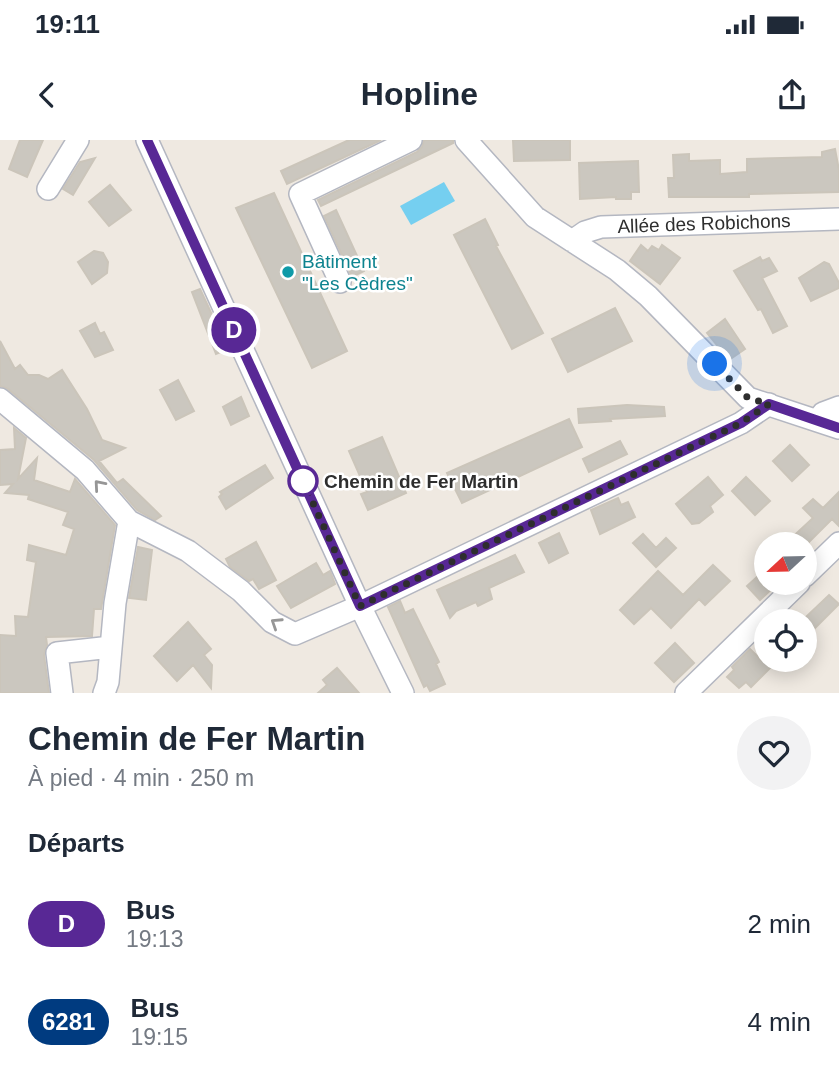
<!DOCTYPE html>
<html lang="fr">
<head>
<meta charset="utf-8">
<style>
	body { margin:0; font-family:Helvetica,sans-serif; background:#f2f2f3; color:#1f2937; height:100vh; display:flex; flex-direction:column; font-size:26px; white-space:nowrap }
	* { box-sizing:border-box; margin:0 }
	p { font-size:23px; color:#747a83 }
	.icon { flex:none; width:38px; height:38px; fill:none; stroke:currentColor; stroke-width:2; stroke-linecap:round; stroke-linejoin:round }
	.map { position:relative; height:553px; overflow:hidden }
	.details { display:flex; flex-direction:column; background:#fff; flex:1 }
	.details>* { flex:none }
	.badge { padding:0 14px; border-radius:23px; font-size:24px; line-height:46px }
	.needle { width:46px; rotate:248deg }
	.buttons { position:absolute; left:754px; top:392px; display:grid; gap:14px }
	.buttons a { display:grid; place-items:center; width:63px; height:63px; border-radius:50%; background:#fff; box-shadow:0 4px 18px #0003; font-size:35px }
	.you { position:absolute; width:35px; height:35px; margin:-18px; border:5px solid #fff; border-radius:50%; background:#1a73e8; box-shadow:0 0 0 10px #1a73e833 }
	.map>.badge { position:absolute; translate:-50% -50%; box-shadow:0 0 0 4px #fff }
	h2 { padding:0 28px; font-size:26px; line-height:63px }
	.round { display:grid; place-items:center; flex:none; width:74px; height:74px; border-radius:37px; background:#f2f2f3 }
	.overview { display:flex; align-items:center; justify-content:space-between; height:119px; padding:0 28px }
	h1 { font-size:33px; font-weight:600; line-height:52px }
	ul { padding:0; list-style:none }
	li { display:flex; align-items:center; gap:21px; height:98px; padding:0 28px }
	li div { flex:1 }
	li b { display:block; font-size:26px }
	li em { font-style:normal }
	li .badge { min-width:77px; font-weight:700; text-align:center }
	.status { display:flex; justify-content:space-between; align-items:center; height:49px; padding:0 35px; background:#fff; direction:ltr }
	.status svg { height:19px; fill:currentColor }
	header { display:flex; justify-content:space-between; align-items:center; height:91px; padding:0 28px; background:#fff; font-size:32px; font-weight:600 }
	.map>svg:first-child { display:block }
</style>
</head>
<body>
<div class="status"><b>19:11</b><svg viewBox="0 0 49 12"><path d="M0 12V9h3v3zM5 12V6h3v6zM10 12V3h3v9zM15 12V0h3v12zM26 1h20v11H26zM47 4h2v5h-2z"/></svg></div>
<header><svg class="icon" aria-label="back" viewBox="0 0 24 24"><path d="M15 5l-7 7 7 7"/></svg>Hopline<svg class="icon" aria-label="share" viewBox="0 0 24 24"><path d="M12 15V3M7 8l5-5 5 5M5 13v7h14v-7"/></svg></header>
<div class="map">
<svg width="839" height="553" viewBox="0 0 839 553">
	<rect width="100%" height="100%" fill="#efe9e1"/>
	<!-- water -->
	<path fill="#75cff0" d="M444,42L455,61L411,85L400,66Z"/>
	<!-- building -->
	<path fill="#cbc7bf" stroke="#cbc5ba" stroke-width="2" d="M20,0H43L27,37L9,29Z
		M349,0H381L287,44L281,31Z
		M424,0H453V3L321,66L318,60L417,12L422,7Z
		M513,0H570V20L514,21Z
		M835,9L839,30V52L749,54V57H669L668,38H674L673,15L689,14V21L720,20V34L747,32V19L822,17V12Z
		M95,18L73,55L63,49L80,22Z
		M638,21L639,52H631V59H616V57L580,59L579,23Z
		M110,45L131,70L109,86L89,62Z
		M274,53L347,211L312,228L236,68Z
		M336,70L364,131L352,137L324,76Z
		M485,79L498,105L496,106L543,193L512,209L454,95Z
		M641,105L648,111L652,106L659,110L662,105L680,118L660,144L630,121Z
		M94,111L103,113L108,122L107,133L92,144L78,122Z
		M760,117L762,121L769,118L777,131L762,138L787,186L773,193L761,169L758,170L734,131Z
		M824,122L829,124L839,143V148L811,161L799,138Z
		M200,149L228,209L216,214L192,152Z
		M615,168L632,201L568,232L552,199Z
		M725,179L745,209L729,220L707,193Z
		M95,183L100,194L104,192L113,210L95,217L80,191Z
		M0,201L15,229L20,225L28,235H39L48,239L62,230L87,269L102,300L125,308L99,321L117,343L123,339L161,376L155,380L137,370L94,320L8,249L0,246Z
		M178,240L194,271L176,280L160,250Z
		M241,257L249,276L231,285L223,267Z
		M627,265L664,267L665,276L610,279L611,281L579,283L578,269Z
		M569,279L582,307L462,363L447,333Z
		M14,288L26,298L18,339L37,318L34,340L70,352L75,339L115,385L101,469H94L92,496L46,497L47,505L44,515L49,553H0V495L16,496L15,476L28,477L36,422L27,420L29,405L66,415L74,389L63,385L68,372L28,359L29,355L5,353L13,344L0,345V310L15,309Z
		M382,297L406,353L368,370L361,354L367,352L349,311Z
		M620,301L627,314L589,332L583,319Z
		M790,305L809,325L792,341L773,321Z
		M265,325L273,338L226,369L219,357L222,354L220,352Z
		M708,337L723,355L710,366L713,372L699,383L692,384L676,364Z
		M746,337L770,361L755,375L732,351Z
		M839,352V386L832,379L807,404H785L813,378L803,368L813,359L823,368Z
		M618,358L621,365L628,362L635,377L600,394L591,370Z
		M559,393L568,413L549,423L539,403Z
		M643,394L656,408L666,398L676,408L656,427L633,403Z
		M256,402L276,440L259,449L253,439L249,441L230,427L226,419Z
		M138,407L152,410L146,460L129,458Z
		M515,415L524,432L489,448L492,459L478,466L476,462L456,471L450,478L437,450Z
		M316,423L323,435L330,431L335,444L291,468L277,446Z
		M713,425L730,441L705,465L699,459L671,488L651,468L634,484L620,470L658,431L683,455Z
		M757,437L762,443H778L760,460L747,446Z
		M829,455L839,464L805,498V478Z
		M400,461L405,473L413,469L439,522L436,524L445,544L430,551L427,545L424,547L388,467Z
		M188,482L211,509L204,515L212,525L211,548L193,525L177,541L154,516Z
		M675,503L694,523L674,542L655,523Z
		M750,509L761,520H778L751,547L746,542L739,548L727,537L734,530L732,527Z
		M337,528L359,553H318L327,545L323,540Z"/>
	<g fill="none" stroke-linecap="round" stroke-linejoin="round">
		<defs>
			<path id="street" d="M147,0L360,466L403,553
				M466,0L535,77L617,130L648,156L748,258L839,288
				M48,49L78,0
				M572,101L585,92L601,87L839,79
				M340,142L300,54L411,0
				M0,259L85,330L129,381L188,411L241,451L272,482L295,494L360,466L741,283L769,264
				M819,280L823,273L839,267
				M805,436L839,403
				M62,553L57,513L111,507
				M104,553L108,542L115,463L129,381
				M686,553L799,443"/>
		</defs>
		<!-- street casing -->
		<use href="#street" stroke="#b4b7c1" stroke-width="24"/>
		<!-- street -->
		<use href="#street" stroke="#fff" stroke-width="21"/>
	</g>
	<!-- one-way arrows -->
	<defs><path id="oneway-chevron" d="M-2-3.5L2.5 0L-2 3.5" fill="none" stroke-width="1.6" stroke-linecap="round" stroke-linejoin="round" transform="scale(1.75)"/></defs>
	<g stroke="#969696">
		<use href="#oneway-chevron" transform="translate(99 345) rotate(-131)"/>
		<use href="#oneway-chevron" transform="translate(276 483) rotate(-147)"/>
	</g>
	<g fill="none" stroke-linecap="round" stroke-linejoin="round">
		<defs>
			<path id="line" d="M147,0L360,466L741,283L769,264L839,288"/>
		</defs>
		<!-- line casing -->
		<use href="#line" stroke="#fff" stroke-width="16"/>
		<!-- line -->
		<use href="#line" stroke="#582895" stroke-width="10"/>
		<!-- walk -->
		<path stroke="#2e2e2e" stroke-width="7" stroke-dasharray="0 12.6" d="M303,341L360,466L741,283L769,264L748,258L715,224"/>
	</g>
	<!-- markers -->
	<circle fill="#0f9aa8" stroke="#fff" stroke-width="2.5" cx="288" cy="132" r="7"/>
	<circle fill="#fff" stroke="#582895" stroke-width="3.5" cx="303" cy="341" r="14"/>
	<g text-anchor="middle" stroke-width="5" stroke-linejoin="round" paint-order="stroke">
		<!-- street labels -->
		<g font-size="19" fill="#2e2e2e" stroke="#fff">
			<text transform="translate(704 83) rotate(-2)" y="7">Allée des Robichons</text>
		</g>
		<!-- culture labels -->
		<g font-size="19" fill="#0d838f" stroke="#fff" text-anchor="start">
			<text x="302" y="128">Bâtiment<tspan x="302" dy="22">"Les Cèdres"</tspan></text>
		</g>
		<!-- stop labels -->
		<g font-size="19" font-weight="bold" fill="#2e2e2e" stroke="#fff" text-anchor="start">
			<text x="324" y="348">Chemin de Fer Martin</text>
		</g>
	</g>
</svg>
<div class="buttons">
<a><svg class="needle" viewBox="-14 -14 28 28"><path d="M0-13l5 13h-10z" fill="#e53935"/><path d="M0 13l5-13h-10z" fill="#747a83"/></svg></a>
<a><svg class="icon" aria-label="locate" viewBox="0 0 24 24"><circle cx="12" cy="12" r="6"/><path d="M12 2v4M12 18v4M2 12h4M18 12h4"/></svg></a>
</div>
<div class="you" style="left:715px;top:224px"></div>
<b class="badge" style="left:234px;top:190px;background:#582895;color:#fff">D</b>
</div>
<section class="details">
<div class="overview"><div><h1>Chemin de Fer Martin</h1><p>À pied · 4 min · 250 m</p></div><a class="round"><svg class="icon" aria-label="heart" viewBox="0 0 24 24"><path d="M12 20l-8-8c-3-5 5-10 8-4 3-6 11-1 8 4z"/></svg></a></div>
<h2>Départs</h2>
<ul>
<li><span class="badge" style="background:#582895;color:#fff">D</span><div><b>Bus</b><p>19:13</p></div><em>2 min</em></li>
<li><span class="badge" style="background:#003b80;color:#fff">6281</span><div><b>Bus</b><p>19:15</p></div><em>4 min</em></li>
</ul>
</section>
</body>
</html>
